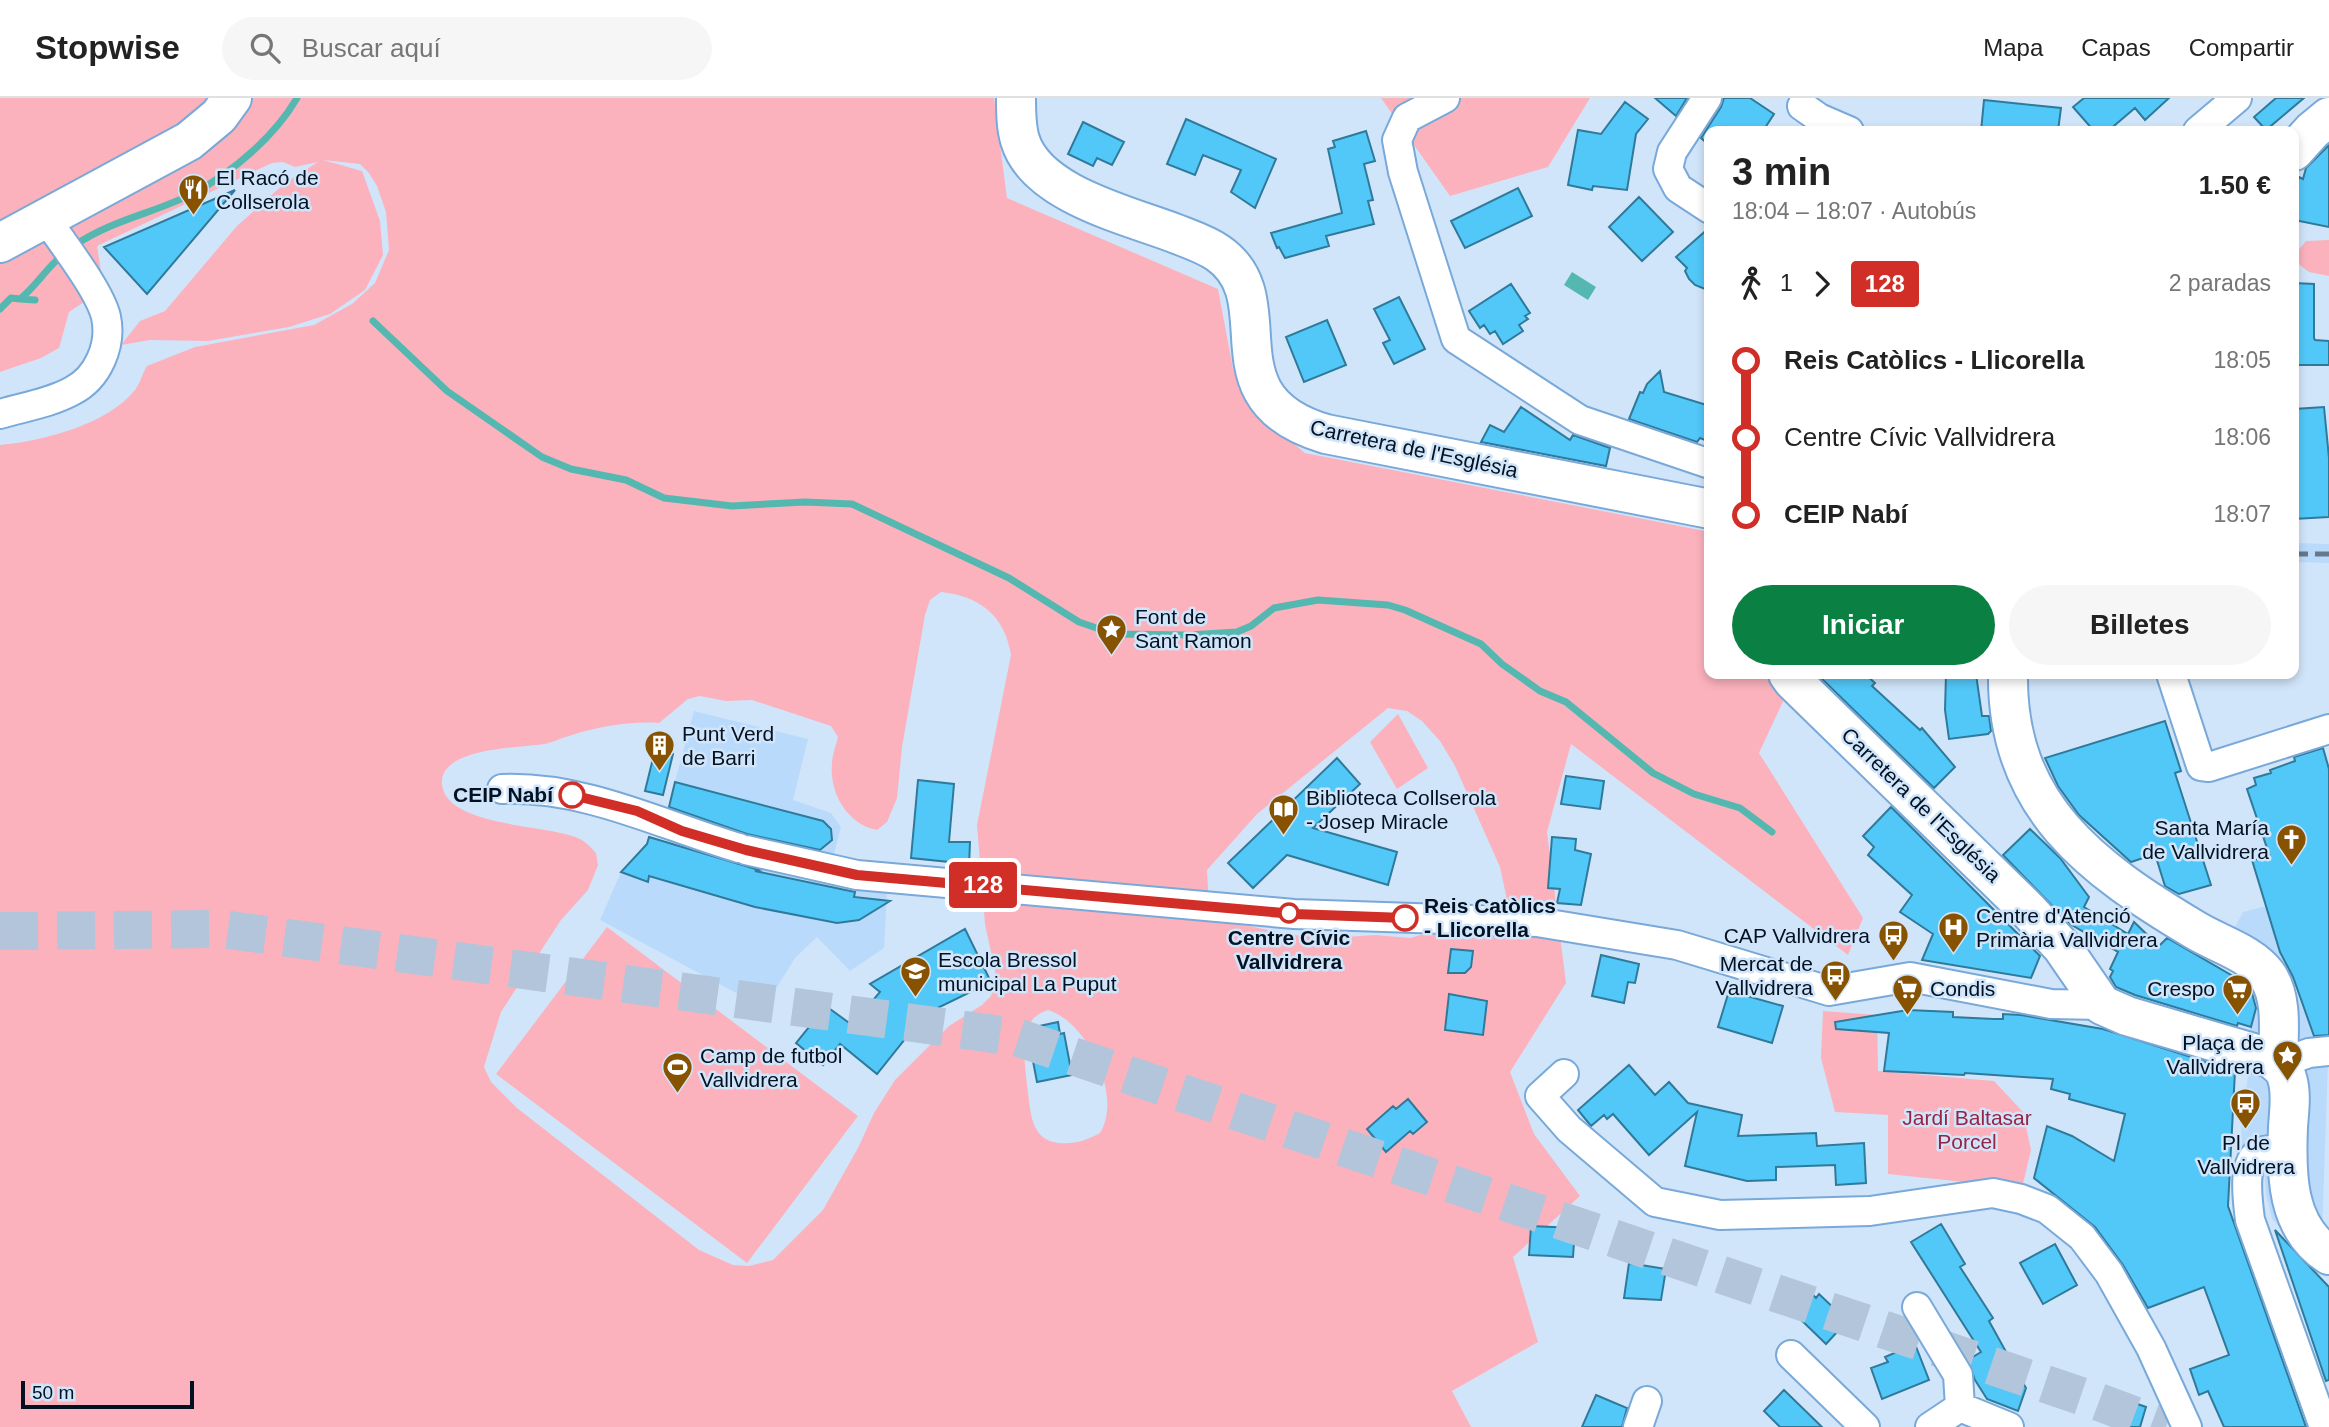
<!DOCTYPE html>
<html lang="es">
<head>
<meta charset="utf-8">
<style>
	body { margin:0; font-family:Helvetica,sans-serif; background:#f6f6f6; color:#222; height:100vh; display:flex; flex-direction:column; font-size:26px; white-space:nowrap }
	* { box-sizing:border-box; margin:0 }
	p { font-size:23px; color:#767676 }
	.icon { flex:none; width:38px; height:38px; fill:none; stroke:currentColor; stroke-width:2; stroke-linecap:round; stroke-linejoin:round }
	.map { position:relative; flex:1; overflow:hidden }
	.sheet { position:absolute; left:1704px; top:28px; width:595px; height:553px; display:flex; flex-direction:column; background:#fff; border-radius:14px; box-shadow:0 4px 10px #0003 }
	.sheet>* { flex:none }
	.badge { padding:0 14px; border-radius:5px; font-size:24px; line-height:46px }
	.scale { position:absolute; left:21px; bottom:18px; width:173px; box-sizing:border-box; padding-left:7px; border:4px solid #021223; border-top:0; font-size:19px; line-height:24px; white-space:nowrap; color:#021223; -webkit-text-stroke:5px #d1e5fa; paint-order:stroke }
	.map>.badge { position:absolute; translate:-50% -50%; box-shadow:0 0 0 4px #fff }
	.legs { display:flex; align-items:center; gap:10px; height:77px; padding:0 28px; font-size:23px }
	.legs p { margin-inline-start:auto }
	.overview { display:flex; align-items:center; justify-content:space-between; height:119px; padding:0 28px }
	h1 { font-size:38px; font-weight:700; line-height:52px }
	.button { display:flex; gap:14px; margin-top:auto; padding:14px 28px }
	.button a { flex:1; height:80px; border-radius:42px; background:#0b8043; color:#fff; font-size:28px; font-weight:700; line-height:80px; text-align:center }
	.button a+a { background:#f6f6f6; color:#222 }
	ul { padding:0 28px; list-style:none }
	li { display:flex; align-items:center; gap:24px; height:77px; font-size:26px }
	li i { display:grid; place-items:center; width:10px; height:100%; margin:0 9px; background:currentColor }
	li i::after { content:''; width:18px; height:18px; margin:-9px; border:5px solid; border-radius:50%; background:#fff }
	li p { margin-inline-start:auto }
	li:first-child i { background:linear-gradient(#0000 50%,currentColor 0) }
	li:last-child i { background:linear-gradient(currentColor 50%,#0000 0) }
	header { display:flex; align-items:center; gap:42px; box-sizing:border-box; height:98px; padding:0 35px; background:#fff; border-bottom:2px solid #e0e0e0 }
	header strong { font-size:33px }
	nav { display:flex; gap:38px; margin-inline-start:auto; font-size:24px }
	.search { width:490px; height:63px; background:#f6f6f6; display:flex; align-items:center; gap:18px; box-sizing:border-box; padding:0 24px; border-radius:38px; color:#767676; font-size:26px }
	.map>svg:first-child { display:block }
</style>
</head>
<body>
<header>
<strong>Stopwise</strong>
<div class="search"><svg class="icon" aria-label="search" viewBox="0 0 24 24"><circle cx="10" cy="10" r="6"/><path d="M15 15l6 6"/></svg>Buscar aquí</div>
<nav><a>Mapa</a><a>Capas</a><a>Compartir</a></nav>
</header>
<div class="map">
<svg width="2329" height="1329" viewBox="0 0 2329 1329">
	<rect width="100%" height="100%" fill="#d1e5fa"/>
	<!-- built -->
	<path fill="#b9dafb" d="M2294,445L2329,446V465L2294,464Z
		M694,613L808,641L793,702L831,715L841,729L834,756L750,737L742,767L811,783L887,795L884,850L850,873L817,839L795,860L764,910L600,822L621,774L647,747L735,765L742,735L667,713Z
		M2266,808L2280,855L2317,946L2328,963L2322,1137L2289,1139L2272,1121L2266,1096L2264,1070L2237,1068L2249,969L2241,965L2258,901L2253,884L2231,873L2233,833L2243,814Z"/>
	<!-- green -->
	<path fill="#fbb2bd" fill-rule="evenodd" d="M0,0H994L1007,100L1218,191L1233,271L1257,315L1305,355L1710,434V576H1780L1786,597L1759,655L1863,820L1848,857L1571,646L1547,734L1566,885L1510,974L1534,1036L1580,1098L1513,1159L1538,1244L1452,1293L1471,1329H0V347C42,343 107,327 135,292C140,286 142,276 147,268L195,249L314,227L352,206L375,185L389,152L386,114L377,88L369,75L360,66L323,62L362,73L380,123L383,157L365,192L330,216L289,229L208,243L150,242L121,247L140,223L165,213L237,128L285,85L318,64L295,69L283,64L272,65L97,148L102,179L90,200L69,214L59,250L41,260L0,274ZM941,494C980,498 1005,518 1011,557L977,727L985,826L995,873V885L991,898L982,907L949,928L895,982L874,1015L858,1050L823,1112L773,1162L749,1168L733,1167L699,1152L517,1010L491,984L484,969L501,914L561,822L588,792L598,767L596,755C590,748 584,742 575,739C546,727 445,728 442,686C439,649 521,650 544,646C552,645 560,640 569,638C596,629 630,623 659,625L688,601L700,598L726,603L752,602L831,628L838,639C836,648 832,657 832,666C829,695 848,727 877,732L887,724L897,700L902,649L925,517L930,502ZM1388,610L1407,613L1422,623L1440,643L1455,668L1500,769L1506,797L1504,815L1486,834L1461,841L1428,835L1410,840L1375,837L1331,840L1292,837L1229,824L1209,809L1207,772L1257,716ZM1048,912C1088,924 1123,999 1100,1035C1085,1043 1076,1046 1059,1045C1032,1042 1031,1018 1028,995C1026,974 1021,950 1028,930C1031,920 1039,915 1048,912Z
		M1381,0H1590L1548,69L1450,98Z
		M2329,142V178L2309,174L2296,164V155L2306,143Z
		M1398,616L1428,670L1397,691L1370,644Z
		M607,829L858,1018L747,1165L496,976Z
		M1823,913L1877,917L1878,973L1994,983L2023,1014L2031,1052L2022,1090L1888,1076V1017L1835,1014L1821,960Z"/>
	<!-- water -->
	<path fill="#54b8b1" d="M1572,174L1596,189L1588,202L1564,187Z"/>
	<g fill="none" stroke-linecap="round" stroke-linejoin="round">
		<!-- stream -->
		<path stroke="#54b8b1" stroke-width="7" d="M75,147C114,121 155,115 194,95C233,74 275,38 297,0
			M20,201L35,202
			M0,211L11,200L20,201C34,190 44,174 57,162
			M373,223L447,293L542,359L571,371L626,382L664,400L732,408L805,404L852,406L1009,480L1079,524L1114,536L1189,537L1237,534L1251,528L1274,510L1318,502L1388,507L1405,512L1481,546L1502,566L1540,593L1566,604L1653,675L1694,696L1740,710L1772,734"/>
	</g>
	<!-- building -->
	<path fill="#52c8f9" stroke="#2f7a9a" stroke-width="2" d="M1655,0H1687L1676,18Z
		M1724,0H1750L1774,16L1763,33H1710V48L1701,40L1721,9Z
		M2084,0H2169L2145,22L2135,10L2108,33H2094L2073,9Z
		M2276,0H2304L2266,32L2254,19Z
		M1984,2L2061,10L2058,33H1981Z
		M1625,4L1648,21L1636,36L1627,92L1593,88L1592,92L1568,87L1578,32L1601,36Z
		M1186,21L1276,61L1255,110L1231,94L1241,72L1203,57L1195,77L1167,66Z
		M1083,24L1124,44L1112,67L1097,60L1093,68L1068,56Z
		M1366,33L1375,63L1364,66L1373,102L1368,103L1374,126L1326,138L1329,148L1285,160L1279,149L1277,150L1271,135L1342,115L1328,51L1335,49L1333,43Z
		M2329,47V129L2294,122V96L2299,79L2303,81L2306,70Z
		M1518,90L1532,118L1465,150L1451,123Z
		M235,92L147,196L104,149Z
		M1639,99L1673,134L1642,163L1609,129Z
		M1710,129V193L1695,187L1689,181L1685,173L1687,170L1676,159Z
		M2294,185L2314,186V240L2315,242L2329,243V267H2294Z
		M1511,186L1530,215L1525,218L1528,221L1519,227L1523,233L1503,246L1495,233L1490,236L1484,227L1480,230L1469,213Z
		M1399,199L1425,251L1394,266L1383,245L1390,242L1374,211Z
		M1327,222L1346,267L1304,284L1286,239Z
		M1660,273L1664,294L1710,308V344L1700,340L1697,344L1629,321L1640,294L1643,295L1647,286Z
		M1521,309L1570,342L1573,337L1610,350L1606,368L1481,344L1490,327L1504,334Z
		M2324,309L2329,360V419L2294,421V311Z
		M1817,576H1865L1875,585L1872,588L1920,632L1922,630L1955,669L1934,690Z
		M1946,576H1976L1982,618H1989L1991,633L1988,636L1949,641L1945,612Z
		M2165,623L2181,673L2175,675L2211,787L2179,796L2165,788L2155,756L2131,764L2079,717L2058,688L2045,660Z
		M2323,650L2329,671V937L2314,938L2293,879L2280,854L2252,762L2270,759L2247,691L2256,687L2254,680L2271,675L2270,672L2295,663L2294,659Z
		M655,652L673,656L663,697L645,693Z
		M1337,660L1360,686L1313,730L1397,754L1388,787L1287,757L1253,790L1228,765Z
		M1566,678L1604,683L1600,711L1561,706Z
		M918,682L954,686L949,744H970L969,769H949V764L911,760Z
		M675,684L823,723L831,731L832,742L820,752L747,736L669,709Z
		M1891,709L2040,858L2031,880L1922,862L1933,836L1900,814L1912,797L1868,757L1874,749L1863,738Z
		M2030,731L2060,760L2089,799L2084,809L2128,836L2134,824L2159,848L2167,840L2245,885L2252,895L2256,910L2251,929L2238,925L2237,928L2135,897L2116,889L2110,879L2113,873L2110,871L2118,854L2070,826L2003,757Z
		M649,739L759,772L755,773L855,794L854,799L890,803L859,822L837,825L755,809L649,778L648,784L621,774L647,746Z
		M1552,739L1576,741L1575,752L1591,756L1581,807L1557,805L1560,791L1548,790Z
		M965,831L991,884L925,916L877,976L840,946L823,967L796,945L826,908L852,927L880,894L870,886Z
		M1451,851L1473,853L1471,869L1465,875H1448Z
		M1601,857L1639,866L1635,885L1628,884L1624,905L1592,898Z
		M1729,893L1783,908L1772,945L1718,929Z
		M1449,896L1487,903L1483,937L1445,932Z
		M1908,912L1953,914V919L1994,921H2003V916L2021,917L2103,931L2235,973L2228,1108L2306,1329H2224L2208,1293L2199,1297L2190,1271L2229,1257L2204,1189L2148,1210L2123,1167L2095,1129L2034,1080L2047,1028L2072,1038L2114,1063L2125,1016L2069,1001L2070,996L2051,991L2053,981L1965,975L1964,977L1884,973L1889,935L1836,931L1835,924Z
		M1058,924L1060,936L1064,935L1072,977L1037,984L1029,942H1032L1030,930Z
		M1629,967L1655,997L1669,984L1688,1005L1742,1017L1738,1038L1816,1035L1817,1048L1864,1045L1866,1085L1836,1087L1835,1067L1776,1069V1082L1747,1083L1685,1068L1697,1014L1649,1057L1613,1016L1607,1021L1604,1017L1591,1028L1578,1012Z
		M1408,1001L1427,1024L1413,1036L1410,1033L1386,1054L1367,1031L1393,1008L1396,1011Z
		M1941,1126L1965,1166L1960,1169L1993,1220L1989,1223L2026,1290L2018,1313L1987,1301L1975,1282L1968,1262L1981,1254L1911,1144Z
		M1531,1128L1575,1130L1573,1159L1529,1157Z
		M2275,1132L2329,1189V1282L2326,1283Z
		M2055,1146L2077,1187L2043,1206L2020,1165Z
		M1629,1165L1666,1171L1661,1202L1624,1200Z
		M1810,1194L1816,1200L1819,1196L1839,1215L1829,1225L1838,1233L1826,1246L1795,1216L1799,1212L1796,1209Z
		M1915,1246L1929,1282L1882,1301L1871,1270L1888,1264L1885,1259Z
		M1784,1292L1822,1329H1780L1764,1313Z
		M1596,1297L1627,1310L1622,1329H1582Z
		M2126,1302L2146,1309L2140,1329H2117Z"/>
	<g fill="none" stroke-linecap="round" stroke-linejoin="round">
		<!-- highway-tunnel -->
		<path stroke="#b2c5da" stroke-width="38" stroke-dasharray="38 19" stroke-linecap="butt" d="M0,833L222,831L1016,939L2096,1303L2166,1329"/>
		<defs>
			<path id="street" d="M1445,0L1407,20L1397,42L1403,74L1456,241L1580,322L1710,366
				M1707,0L1672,54L1668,71L1678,90L1710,111
				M1802,8L1819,20L1849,33
				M2198,33L2237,0
				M0,316C24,309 50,305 72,293C98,280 112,247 106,219C100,193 63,146 47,122
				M2171,576L2201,668L2209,669L2329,631
				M502,691C586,688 661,727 739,750
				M746,752L857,777L1294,816L1537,824L1677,847L1829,893L1910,879L2051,906L2102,907
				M2278,966L2309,955L2329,953
				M1564,976L1540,998L1569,1031L1655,1104L1720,1117L1870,1113L1993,1095L2021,1101L2047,1111L2082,1139L2109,1175L2151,1250L2187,1329
				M2288,1053C2281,1053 2271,1051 2264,1053C2240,1058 2248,1104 2250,1122L2324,1329
				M1917,1209L1958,1277L1960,1309
				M1791,1257L1865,1329
				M1960,1309L2009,1329
				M1638,1329L1647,1303
				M1930,1329L1960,1309"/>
			<path id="secondary" d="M1016,0C1016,14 1016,29 1020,42C1036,96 1127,117 1174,135C1189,141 1205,146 1218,155C1287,203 1203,300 1326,336L1710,411
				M2294,53L2312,33L2329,19
				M0,145L189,43L219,18L232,0
				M1788,576L1793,583L2028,812L2062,849L2102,907L2127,918L2270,960C2278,966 2285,971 2287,980C2292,995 2289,1014 2288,1029C2286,1076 2286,1129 2329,1157
				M2008,576C2006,709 2093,771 2195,832C2218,846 2251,855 2267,877C2284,901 2278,939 2278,966"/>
		</defs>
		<!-- street casing -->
		<use href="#street" stroke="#79a9d9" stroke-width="32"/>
		<!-- secondary casing -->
		<use href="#secondary" stroke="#79a9d9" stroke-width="42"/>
		<!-- street -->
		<use href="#street" stroke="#fff" stroke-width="28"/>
		<!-- secondary -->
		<use href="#secondary" stroke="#fff" stroke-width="38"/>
		<!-- rail -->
		<path stroke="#67788b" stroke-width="5" stroke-dasharray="14 7" stroke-linecap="butt" d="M2294,456H2329"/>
	</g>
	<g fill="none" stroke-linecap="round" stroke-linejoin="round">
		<defs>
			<path id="line-1" d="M572,697L637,713L682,733L746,752L857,777L1294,816L1405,820"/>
		</defs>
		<!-- line-1 casing -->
		<use href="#line-1" stroke="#fff" stroke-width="16"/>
		<!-- line-1 -->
		<use href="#line-1" stroke="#d02e26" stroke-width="10"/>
	</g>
	<!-- icons -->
	<defs>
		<symbol id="restaurant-pin" viewBox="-11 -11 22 30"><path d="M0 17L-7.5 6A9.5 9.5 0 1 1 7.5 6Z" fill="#875300" stroke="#d1e5fa"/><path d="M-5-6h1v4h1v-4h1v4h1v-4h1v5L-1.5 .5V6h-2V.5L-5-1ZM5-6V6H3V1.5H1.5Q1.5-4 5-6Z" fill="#fff"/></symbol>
		<symbol id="sight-pin" viewBox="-11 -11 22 30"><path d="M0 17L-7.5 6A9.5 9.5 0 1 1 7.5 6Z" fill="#875300" stroke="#d1e5fa"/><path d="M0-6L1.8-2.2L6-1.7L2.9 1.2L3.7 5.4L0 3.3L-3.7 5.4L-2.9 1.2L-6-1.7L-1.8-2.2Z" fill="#fff"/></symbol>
		<symbol id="building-pin" viewBox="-11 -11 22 30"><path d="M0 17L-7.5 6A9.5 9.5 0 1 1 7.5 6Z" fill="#875300" stroke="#d1e5fa"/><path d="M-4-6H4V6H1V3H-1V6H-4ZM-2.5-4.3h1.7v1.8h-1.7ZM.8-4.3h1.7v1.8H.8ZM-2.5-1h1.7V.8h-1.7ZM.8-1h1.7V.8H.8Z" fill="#fff"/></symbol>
		<symbol id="library-pin" viewBox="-11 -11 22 30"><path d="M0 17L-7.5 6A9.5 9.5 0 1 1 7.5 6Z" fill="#875300" stroke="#d1e5fa"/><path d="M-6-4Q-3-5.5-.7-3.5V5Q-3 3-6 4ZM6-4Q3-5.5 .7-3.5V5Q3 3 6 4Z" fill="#fff"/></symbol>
		<symbol id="church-pin" viewBox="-11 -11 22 30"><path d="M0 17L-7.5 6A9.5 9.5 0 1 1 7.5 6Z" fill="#875300" stroke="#d1e5fa"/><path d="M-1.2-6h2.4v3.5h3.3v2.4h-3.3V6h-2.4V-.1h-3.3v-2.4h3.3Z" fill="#fff"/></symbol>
		<symbol id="hospital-pin" viewBox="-11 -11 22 30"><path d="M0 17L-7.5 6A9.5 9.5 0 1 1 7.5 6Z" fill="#875300" stroke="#d1e5fa"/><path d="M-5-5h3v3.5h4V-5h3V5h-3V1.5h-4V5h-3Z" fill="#fff"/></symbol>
		<symbol id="bus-pin" viewBox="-11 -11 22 30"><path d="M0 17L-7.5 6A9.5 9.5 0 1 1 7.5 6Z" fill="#875300" stroke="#d1e5fa"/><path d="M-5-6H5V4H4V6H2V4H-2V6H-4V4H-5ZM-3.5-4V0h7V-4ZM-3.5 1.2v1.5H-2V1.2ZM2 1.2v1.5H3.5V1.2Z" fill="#fff"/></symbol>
		<symbol id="school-pin" viewBox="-11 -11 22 30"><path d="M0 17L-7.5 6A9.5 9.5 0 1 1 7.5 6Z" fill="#875300" stroke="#d1e5fa"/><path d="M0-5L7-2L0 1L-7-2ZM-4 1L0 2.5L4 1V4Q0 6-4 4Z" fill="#fff"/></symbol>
		<symbol id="supermarket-pin" viewBox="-11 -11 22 30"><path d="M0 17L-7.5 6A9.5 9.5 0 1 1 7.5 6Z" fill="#875300" stroke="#d1e5fa"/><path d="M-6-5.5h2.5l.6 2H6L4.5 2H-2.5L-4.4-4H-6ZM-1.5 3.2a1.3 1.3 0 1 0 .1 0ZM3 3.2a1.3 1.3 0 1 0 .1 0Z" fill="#fff"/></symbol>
		<symbol id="stadium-pin" viewBox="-11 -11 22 30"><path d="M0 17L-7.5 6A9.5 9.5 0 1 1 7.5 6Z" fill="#875300" stroke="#d1e5fa"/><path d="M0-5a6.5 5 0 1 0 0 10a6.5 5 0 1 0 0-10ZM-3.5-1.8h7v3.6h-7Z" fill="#fff"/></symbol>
	</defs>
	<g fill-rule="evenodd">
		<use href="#restaurant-pin" x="176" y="74" width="35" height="47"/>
		<use href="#sight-pin" x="1094" y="514" width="35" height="47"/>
		<use href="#building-pin" x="642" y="630" width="35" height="47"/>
		<use href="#library-pin" x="1266" y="694" width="35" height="47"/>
		<use href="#church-pin" x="2274" y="724" width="35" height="47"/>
		<use href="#hospital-pin" x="1936" y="812" width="35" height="47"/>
		<use href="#bus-pin" x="1876" y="820" width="35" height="47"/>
		<use href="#school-pin" x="898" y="856" width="35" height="47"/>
		<use href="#bus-pin" x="1818" y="860" width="35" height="47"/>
		<use href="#supermarket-pin" x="1890" y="874" width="35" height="47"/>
		<use href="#supermarket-pin" x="2220" y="874" width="35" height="47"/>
		<use href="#sight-pin" x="2270" y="940" width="35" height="47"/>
		<use href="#stadium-pin" x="660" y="952" width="35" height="47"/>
		<use href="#bus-pin" x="2228" y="988" width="35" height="47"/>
	</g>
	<!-- markers -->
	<g fill="#fff" stroke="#d02e26" stroke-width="3.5">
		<circle cx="572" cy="697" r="12"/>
		<circle cx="1289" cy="815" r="9"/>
		<circle cx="1405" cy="820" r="12"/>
	</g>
	<g text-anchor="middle" stroke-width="5" stroke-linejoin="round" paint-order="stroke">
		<!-- poi labels -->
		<g font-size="21" fill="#021223" stroke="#d1e5fa" text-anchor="start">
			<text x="216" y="87">El Racó de<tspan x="216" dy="24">Collserola</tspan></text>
			<text x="1135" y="526">Font de<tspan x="1135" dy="24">Sant Ramon</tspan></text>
			<text x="682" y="643">Punt Verd<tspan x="682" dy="24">de Barri</tspan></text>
			<text x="1306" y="707">Biblioteca Collserola<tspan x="1306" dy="24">- Josep Miracle</tspan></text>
			<text x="2269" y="737" text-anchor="end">Santa María<tspan x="2269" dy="24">de Vallvidrera</tspan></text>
			<text x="1976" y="825">Centre d'Atenció<tspan x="1976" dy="24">Primària Vallvidrera</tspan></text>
			<text x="1870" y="845" text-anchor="end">CAP Vallvidrera</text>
			<text x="938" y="869">Escola Bressol<tspan x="938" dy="24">municipal La Puput</tspan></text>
			<text x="1813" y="873" text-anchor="end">Mercat de<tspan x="1813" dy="24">Vallvidrera</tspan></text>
			<text x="1930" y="898">Condis</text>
			<text x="2215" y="898" text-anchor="end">Crespo</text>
			<text x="2264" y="952" text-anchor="end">Plaça de<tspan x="2264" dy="24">Vallvidrera</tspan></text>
			<text x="700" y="965">Camp de futbol<tspan x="700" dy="24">Vallvidrera</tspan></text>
			<text x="2246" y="1052" text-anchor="middle">Pl de<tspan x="2246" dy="24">Vallvidrera</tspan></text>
		</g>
		<!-- street labels -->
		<g font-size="21" fill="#021223" stroke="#d1e5fa">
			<text transform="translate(1414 351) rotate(12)" y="7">Carretera de l'Església</text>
			<text transform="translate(1921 707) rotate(44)" y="7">Carretera de l'Església</text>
		</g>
		<!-- stop labels -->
		<g font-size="21" font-weight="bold" fill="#021223" stroke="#d1e5fa" text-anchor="end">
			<text x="553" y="704">CEIP Nabí</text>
			<text x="1424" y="815" text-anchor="start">Reis Catòlics<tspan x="1424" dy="24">- Llicorella</tspan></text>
			<text x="1289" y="847" text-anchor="middle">Centre Cívic<tspan x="1289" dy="24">Vallvidrera</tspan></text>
		</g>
		<!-- park labels -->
		<g font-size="21" fill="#962444" stroke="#d1e5fa">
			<text x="1967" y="1027">Jardí Baltasar<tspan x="1967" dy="24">Porcel</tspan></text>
		</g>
	</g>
</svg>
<div class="scale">50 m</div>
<b class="badge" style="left:983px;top:787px;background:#d02e26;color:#fff">128</b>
<section class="sheet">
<div class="overview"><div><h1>3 min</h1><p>18:04 – 18:07 · Autobús</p></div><b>1.50 €</b></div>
<div class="legs"><svg class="icon" aria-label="walk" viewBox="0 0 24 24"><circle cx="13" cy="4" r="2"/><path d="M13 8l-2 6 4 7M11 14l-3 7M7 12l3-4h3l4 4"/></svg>1<svg class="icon" aria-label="forward" viewBox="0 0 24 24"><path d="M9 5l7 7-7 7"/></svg><b class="badge" style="background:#d02e26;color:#fff">128</b><p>2 paradas</p></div>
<ul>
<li><i style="color:#d02e26"></i><b>Reis Catòlics - Llicorella</b><p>18:05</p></li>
<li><i style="color:#d02e26"></i><span>Centre Cívic Vallvidrera</span><p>18:06</p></li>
<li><i style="color:#d02e26"></i><b>CEIP Nabí</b><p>18:07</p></li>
</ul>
<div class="button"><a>Iniciar</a><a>Billetes</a></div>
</section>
</div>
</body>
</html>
